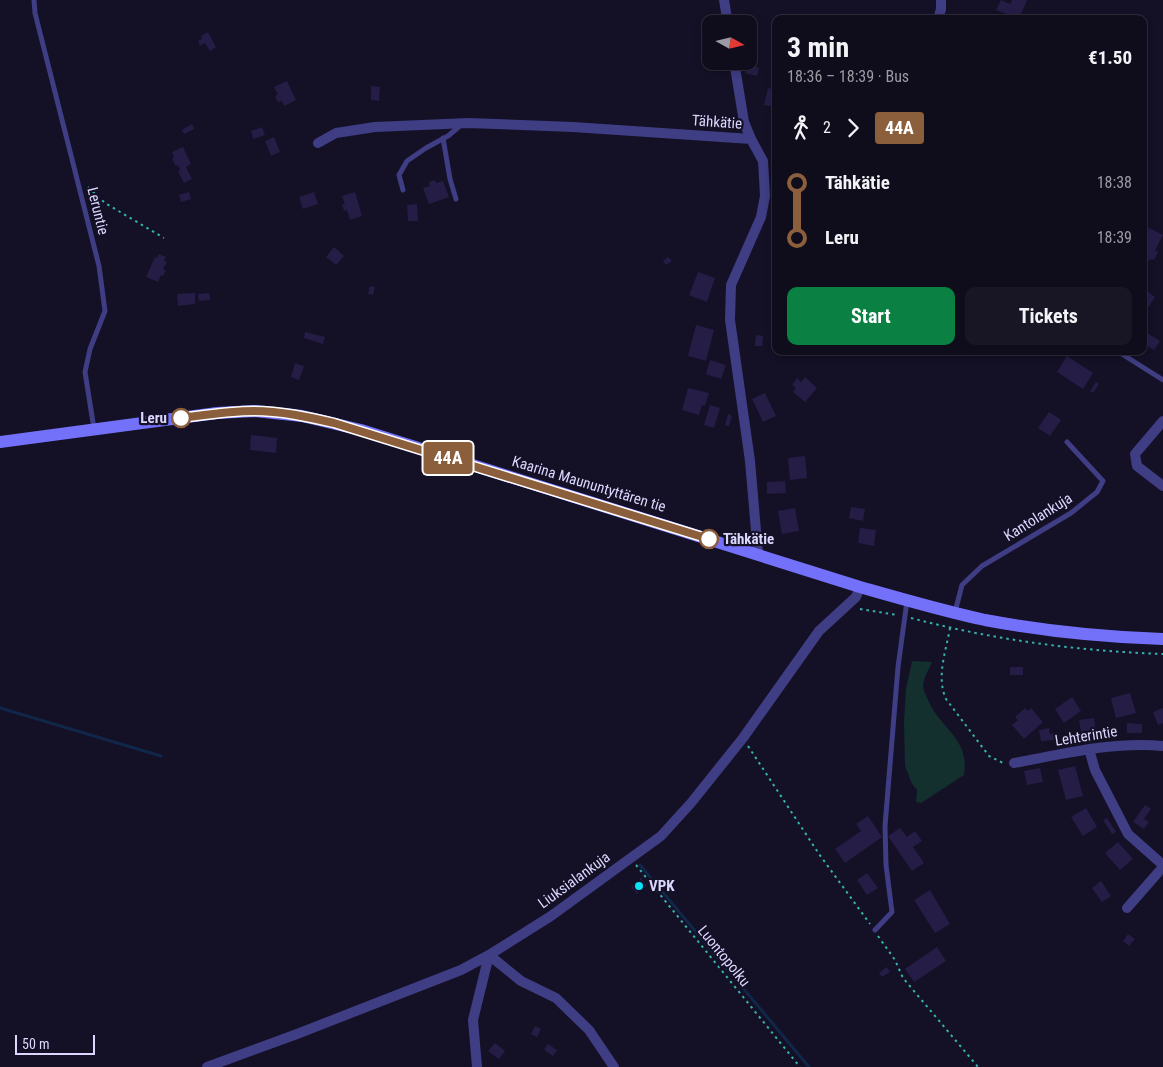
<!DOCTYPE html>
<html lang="en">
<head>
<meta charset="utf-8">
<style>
	body { margin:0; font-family:"Roboto Condensed",sans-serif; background:#181525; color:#f1f3f6; height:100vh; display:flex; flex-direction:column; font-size:19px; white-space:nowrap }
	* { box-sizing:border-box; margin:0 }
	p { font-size:16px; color:#9b9ba3 }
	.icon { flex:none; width:28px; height:28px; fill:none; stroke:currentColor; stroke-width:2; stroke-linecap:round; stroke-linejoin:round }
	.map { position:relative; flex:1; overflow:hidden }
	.side { position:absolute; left:772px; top:15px; width:375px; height:340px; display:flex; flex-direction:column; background:#0f0c1c; border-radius:10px; box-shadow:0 2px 8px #0003,0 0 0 1px #2f2c3b }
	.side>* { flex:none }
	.badge { padding:0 10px; border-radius:4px; font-size:18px; line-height:32px }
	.needle { width:32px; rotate:98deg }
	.tools { position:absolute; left:702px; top:15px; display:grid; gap:10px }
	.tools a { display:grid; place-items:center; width:55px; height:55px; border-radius:10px; background:#0f0c1c; box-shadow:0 2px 8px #0003,0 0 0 1px #2f2c3b; font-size:25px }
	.scale { position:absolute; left:15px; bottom:12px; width:80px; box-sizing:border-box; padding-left:5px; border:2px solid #dbd7fe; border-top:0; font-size:14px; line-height:18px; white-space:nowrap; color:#dbd7fe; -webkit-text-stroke:4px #141026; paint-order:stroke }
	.map>.badge { position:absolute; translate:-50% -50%; box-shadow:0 0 0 2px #fff }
	.legs { display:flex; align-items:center; gap:8px; height:55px; padding:0 15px; font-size:16px }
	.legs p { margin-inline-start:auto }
	.overview { display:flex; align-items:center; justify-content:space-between; height:85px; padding:0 15px }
	h1 { font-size:28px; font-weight:700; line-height:38px }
	.cta { display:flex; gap:10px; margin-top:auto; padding:10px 15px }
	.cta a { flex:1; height:58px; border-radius:10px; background:#0b8043; color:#fff; font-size:20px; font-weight:700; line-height:58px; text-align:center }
	.cta a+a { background:#181525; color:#f1f3f6 }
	ul { padding:0 15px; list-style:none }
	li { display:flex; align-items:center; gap:18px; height:55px; font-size:19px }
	li i { display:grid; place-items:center; width:8px; height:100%; margin:0 6px; background:currentColor }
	li i::after { content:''; width:12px; height:12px; margin:-6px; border:4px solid; border-radius:50%; background:#0f0c1c }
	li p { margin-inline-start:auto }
	li:first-child i { background:linear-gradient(#0000 50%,currentColor 0) }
	li:last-child i { background:linear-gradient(currentColor 50%,#0000 0) }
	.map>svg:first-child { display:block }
</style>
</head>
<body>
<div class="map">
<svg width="1163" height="1067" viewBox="0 0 1163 1067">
	<rect width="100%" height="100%" fill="#141026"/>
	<!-- green -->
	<path fill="#13302e" d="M912,661L932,662C929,669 924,677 923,685C923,690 926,695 928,700C941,730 970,738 964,775L921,803L916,802L917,790L912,784L905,766L904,721L906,689Z"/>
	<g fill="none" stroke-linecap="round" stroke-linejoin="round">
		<!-- stream -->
		<path stroke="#10274a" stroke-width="3" d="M0,708L161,756
			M640,865L809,1067"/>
	</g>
	<!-- building -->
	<path fill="#251d46" d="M1001,0L1010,4L1012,0H1027L1019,19L996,10Z
		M208,32L216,47L210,51L205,43L200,46L198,41L202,39L201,36Z
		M748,64L759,68L757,76L745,73Z
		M1144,79L1147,80L1145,93L1144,92Z
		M287,81L296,100L284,106L282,101L278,102L275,96L278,94L274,87Z
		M371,86L380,87L379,101L371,100Z
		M768,88L776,90V107L764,105Z
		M192,124L194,129L184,134L182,130Z
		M262,127L265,135L253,139L251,131Z
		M274,137L280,152L271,156L265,141Z
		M183,147L191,164L186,167L192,179L184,183L178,171L180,170L178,165L176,166L172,159L174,158L172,152Z
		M435,180L436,183L443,181L449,197L429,204L423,188L430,186L429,182Z
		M189,192L191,199L181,202L179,195Z
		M314,192L318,204L303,209L299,197Z
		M355,192L362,216L350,220L347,210L344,211L342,204H345L342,196Z
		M417,204L418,221H408L407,205Z
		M1145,226L1163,235L1155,250L1158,252L1154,260L1150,259L1149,261L1144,258V229Z
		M334,247L344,256L336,265L326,257Z
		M159,254L166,257L164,261L167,262L163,269L166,270L163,276L161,275L158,282L146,277L155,257L157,258Z
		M668,257L672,261L666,265L663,261Z
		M698,272L715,278L707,302L689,295Z
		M370,286L375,287L373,295L368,294Z
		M1144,289L1155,297L1148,308L1144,306Z
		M195,293V304L178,306L177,294Z
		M209,293L210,300L199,301L198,294Z
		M696,325L714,330L706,361L688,356Z
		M1144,331L1160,341L1154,350L1144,344Z
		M305,332L325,337L323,344L304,338Z
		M756,335L763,336L762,346H755Z
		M1067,356L1093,373L1083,389L1057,372Z
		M710,360L726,365L721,379L706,374Z
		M295,363L304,366L299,380L291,377Z
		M805,377L817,388L805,402L793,392L796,388L792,385L797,378L801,382Z
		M1096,382L1099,384L1093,393L1090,391Z
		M688,388L709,393L705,406L702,405L699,415L682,410Z
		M765,393L776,416L763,422L752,399Z
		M710,405L720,408L714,428L704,425Z
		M1049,412L1061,420L1050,436L1038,428Z
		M728,414L732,416L729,426L725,425Z
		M251,435L277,438L276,453L250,450Z
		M805,456L807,478L790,480L788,458Z
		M785,481L786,493L767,494V482Z
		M851,507L865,509L863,521L849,518Z
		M795,508L799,531L782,534L778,511Z
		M860,528L876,530L874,546L858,543Z
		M1010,667H1023V675H1010Z
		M1130,693L1136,713L1116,718L1111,698Z
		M1072,697L1081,711L1064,723L1055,709Z
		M1025,708L1028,711L1031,708L1043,722L1024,739L1012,725L1018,720L1015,717Z
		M1163,708V723L1158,725L1153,712Z
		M1094,718L1096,734L1082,737L1079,720Z
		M1127,723L1142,724V733H1127Z
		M1049,728L1050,734L1054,733L1055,740L1041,741L1039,730Z
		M1075,766L1083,796L1066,800L1058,770Z
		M1040,768L1043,782L1027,785L1024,771Z
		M1145,805L1151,809L1144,819L1149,822L1144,829L1133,822Z
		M1086,808L1097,827L1083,836L1071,817Z
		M868,816L882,837L845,863L835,849L861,831L856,824Z
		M1107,818L1116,832L1112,834L1103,820Z
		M900,828L907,837L915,831L922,841L913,847L924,863L912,871L888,836Z
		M1118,842L1133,859L1120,870L1105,853Z
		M867,873L878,888L867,895L857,880Z
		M641,878L647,886L637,894L631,887Z
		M1101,881L1111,896L1102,902L1092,888Z
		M930,890L950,924L935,933L914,900Z
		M1128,934L1135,939L1129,946L1123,941Z
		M937,947L946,961L914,982L905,969Z
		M887,967L890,972L882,977L879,973Z
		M535,1026L541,1029L537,1037L531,1034Z
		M495,1043L505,1051L499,1059L488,1051Z
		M548,1044L557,1050L553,1056L544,1050Z"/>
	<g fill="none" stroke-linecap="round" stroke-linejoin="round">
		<!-- path -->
		<path stroke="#34b4ab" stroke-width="2" stroke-dasharray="2.5 4" stroke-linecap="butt" d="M88,187L105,203L164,238
			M860,609L897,615
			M911,618C994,640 1078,651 1163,654
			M950,628C946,651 936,677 946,699L989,756L1003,763
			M748,746L819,854L870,924
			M636,865L800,1067
			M878,936L895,960L903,978L978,1067"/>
		<!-- service -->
		<path stroke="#3f3d83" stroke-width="5" d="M34,0L35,13L99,266L105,311L90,349L85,372L94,429
			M443,138L450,179L456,199
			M403,190L399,175L407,161L426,148L448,136L461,125
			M1117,351L1163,380
			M955,612L962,585L982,566L1071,513L1097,492L1103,481L1067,442
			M875,930L892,912L886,865L885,826L898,667L907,601"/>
		<!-- minor -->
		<path stroke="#3f3d83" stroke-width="10" d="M724,0L728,24
			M938,19L941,9V0
			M734,61L744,122L751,139
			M318,143L336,133L375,127L468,123L573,127L751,139L763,161L765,196L761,217L731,285L730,320L750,461L758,554
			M1163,421L1135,454L1137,466L1163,486
			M1089,749L1095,770L1128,834L1163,865
			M1014,763C1063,754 1113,741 1163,746
			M1127,908L1163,867
			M207,1067L297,1034L461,970L489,955L551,916L661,836L691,803L743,738L819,631L856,597L860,587
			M477,1067L473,1020L489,955L521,981L556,998L589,1030L614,1067"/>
		<!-- secondary -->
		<path stroke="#7371fa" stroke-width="12" d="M0,442L217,413L255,411L302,416L361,430L860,587C902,599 943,611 985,620C1044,631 1103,637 1163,639"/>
	</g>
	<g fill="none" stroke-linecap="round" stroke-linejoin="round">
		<defs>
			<path id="line-1" d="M181,418C205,415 230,411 254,411C281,411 308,417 334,423L709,539"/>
		</defs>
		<!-- line-1 casing -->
		<use href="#line-1" stroke="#fff" stroke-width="11"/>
		<!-- line-1 -->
		<use href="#line-1" stroke="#8b5e3c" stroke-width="8"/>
	</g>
	<!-- markers -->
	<g fill="#fff" stroke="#8b5e3c" stroke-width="2.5">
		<circle cx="181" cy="418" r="9"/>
		<circle cx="709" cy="539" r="9"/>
	</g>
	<circle fill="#0ae2f6" stroke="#141026" stroke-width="2" cx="639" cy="886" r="5"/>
	<g text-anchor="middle" stroke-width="4.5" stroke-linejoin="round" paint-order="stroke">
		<!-- street labels -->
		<g font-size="15" fill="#dbd7fe" stroke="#141026">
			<text transform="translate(717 122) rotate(4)" y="5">Tähkätie</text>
			<text transform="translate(98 211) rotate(76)" y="5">Leruntie</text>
			<text transform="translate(589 484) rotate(17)" y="5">Kaarina Maununtyttären tie</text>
			<text transform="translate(1038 517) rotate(-32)" y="5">Kantolankuja</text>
			<text transform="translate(1086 736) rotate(-9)" y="5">Lehterintie</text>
			<text transform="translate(574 880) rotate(-36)" y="5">Liuksialankuja</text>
			<text transform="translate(724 956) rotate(51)" y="5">Luontopolku</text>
		</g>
		<!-- stop labels -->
		<g font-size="15" font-weight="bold" fill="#dbd7fe" stroke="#141026" text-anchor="end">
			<text x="167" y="423">Leru</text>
			<text x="723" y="544" text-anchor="start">Tähkätie</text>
		</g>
		<!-- poi labels -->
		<g font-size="15" font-weight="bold" fill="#dbd7fe" stroke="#141026" text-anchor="start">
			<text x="649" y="891">VPK</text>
		</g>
	</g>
</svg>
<div class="tools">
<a><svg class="needle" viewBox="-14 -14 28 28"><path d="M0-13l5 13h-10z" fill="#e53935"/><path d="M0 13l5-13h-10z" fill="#9b9ba3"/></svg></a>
</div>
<div class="scale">50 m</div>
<b class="badge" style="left:448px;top:458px;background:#8b5e3c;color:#fff">44A</b>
<section class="side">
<div class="overview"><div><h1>3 min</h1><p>18:36 – 18:39 · Bus</p></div><b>€1.50</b></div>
<div class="legs"><svg class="icon" aria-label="walk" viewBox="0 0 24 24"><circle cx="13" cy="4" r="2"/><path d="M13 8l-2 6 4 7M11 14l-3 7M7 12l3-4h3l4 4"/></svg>2<svg class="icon" aria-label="forward" viewBox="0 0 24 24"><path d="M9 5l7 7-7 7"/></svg><b class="badge" style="background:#8b5e3c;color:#fff">44A</b></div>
<ul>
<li><i style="color:#8b5e3c"></i><b>Tähkätie</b><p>18:38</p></li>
<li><i style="color:#8b5e3c"></i><b>Leru</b><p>18:39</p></li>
</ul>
<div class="cta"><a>Start</a><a>Tickets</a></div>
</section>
</div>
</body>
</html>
